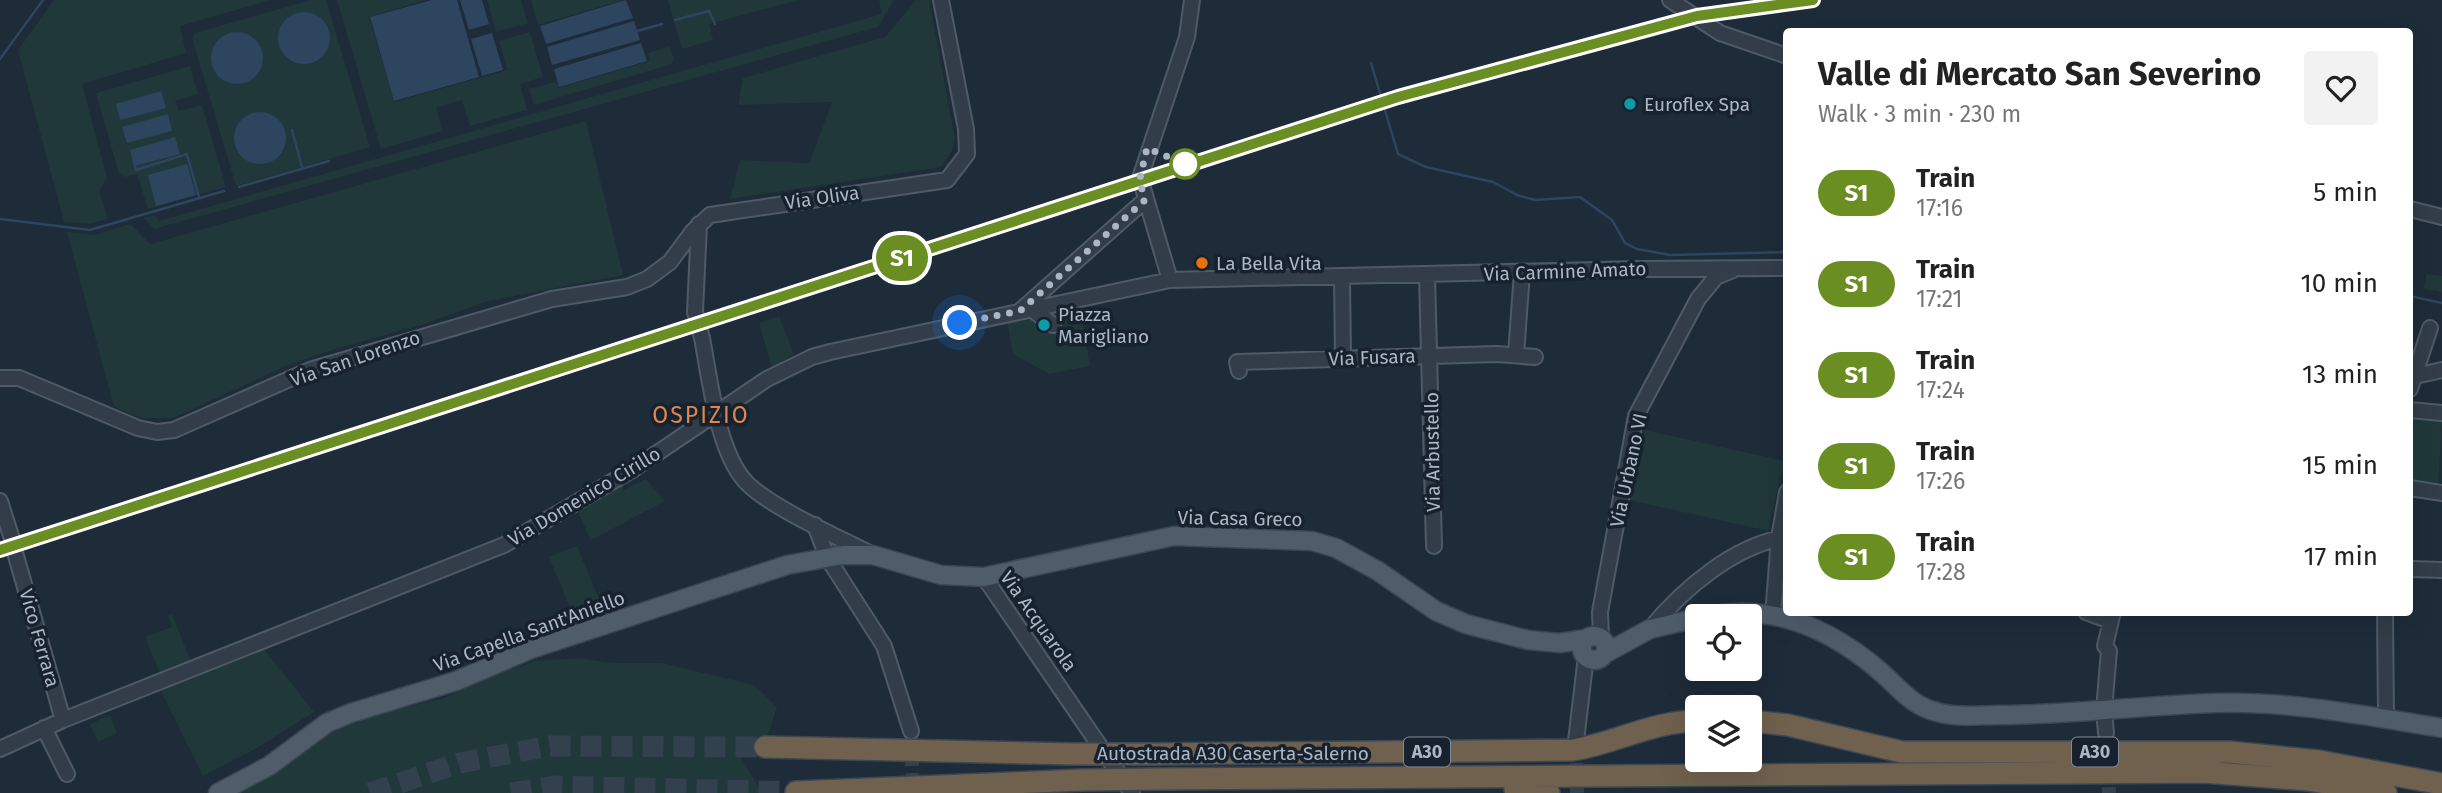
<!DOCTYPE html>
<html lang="en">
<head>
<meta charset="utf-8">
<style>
	body { margin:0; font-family:"Fira Sans",sans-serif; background:#f2f2f2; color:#222; height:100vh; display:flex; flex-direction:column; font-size:26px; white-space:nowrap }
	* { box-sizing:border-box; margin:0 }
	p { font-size:23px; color:#767676 }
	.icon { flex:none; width:38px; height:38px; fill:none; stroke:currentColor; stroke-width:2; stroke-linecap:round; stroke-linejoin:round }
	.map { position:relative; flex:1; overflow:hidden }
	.panel { position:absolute; left:1783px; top:28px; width:630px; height:588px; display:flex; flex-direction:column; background:#fff; border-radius:7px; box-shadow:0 7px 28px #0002 }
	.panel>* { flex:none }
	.badge { padding:0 14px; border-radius:23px; font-size:24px; line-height:46px }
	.buttons { position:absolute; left:1685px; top:604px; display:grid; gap:14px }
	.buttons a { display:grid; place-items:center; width:77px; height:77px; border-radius:7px; background:#fff; box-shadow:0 7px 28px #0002; font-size:35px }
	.you { position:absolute; width:35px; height:35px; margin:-18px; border:5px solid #fff; border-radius:50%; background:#1a73e8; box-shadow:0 0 0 10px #1a73e833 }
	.map>.badge { position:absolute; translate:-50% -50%; box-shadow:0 0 0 4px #fff }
	.round { display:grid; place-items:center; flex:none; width:74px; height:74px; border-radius:7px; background:#f2f2f2 }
	.summary { display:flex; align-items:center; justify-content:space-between; height:119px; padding:0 35px }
	h1 { font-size:33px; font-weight:700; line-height:52px }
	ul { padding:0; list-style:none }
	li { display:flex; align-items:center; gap:21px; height:91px; padding:0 35px }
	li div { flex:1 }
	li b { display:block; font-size:26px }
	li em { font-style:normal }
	li .badge { min-width:77px; font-weight:700; text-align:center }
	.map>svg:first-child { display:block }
</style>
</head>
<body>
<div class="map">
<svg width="2442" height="793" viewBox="0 0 2442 793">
	<rect width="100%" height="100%" fill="#1e2b39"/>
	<!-- green -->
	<path fill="#20383a" d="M54,0H271L180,26L186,53L82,84L107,178L99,191L108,219L89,224L64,222L18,50Z
		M311,0H326L370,147L236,186L192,38L195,33Z
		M337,0H426L369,17L394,102L507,70L499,41L530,32L543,77L520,84L527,110L470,126L462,100L436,108L443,131L381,149Z
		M487,0H521L528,23L496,32Z
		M531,0H624L538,25Z
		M668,0H799L709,24L713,40L682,49Z
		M879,0H894L878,27L154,229L144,218L155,215L159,221L882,14Z
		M916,0H929L955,139L951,153L941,167L730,199L740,160L809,163L832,102L738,105L743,78L885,37Z
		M670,46L674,59L672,64L534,105L529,89L556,82L558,88L650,61L648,53Z
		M190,66L198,94L175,101L179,111L202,105L226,187L148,209L137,174L125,177L119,174L96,93Z
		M586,121L623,275L488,301L424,324L332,350L288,365L173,418H142L114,407L67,232L94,235L130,224L150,244Z
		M2426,274L2442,276V292L2424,289Z
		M1080,305L1090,366L1049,374L1013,354L1007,321Z
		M779,316L794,354L772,368L759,323Z
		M2410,417L2442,420L2438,486L2410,482Z
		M1645,430L1784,461L1768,531L1629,500Z
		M646,479L665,501L591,540L577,510L620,482L624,490Z
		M577,546L599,599L571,610L549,557Z
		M172,614L191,662L161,676L145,637L172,627L168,616Z
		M260,644L314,712L255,749L203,776L158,685Z
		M578,658L614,663H662L754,685L777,707L768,735L740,741L742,759L762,793H232L304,745L376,714L441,699L508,670L536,661Z
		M110,715L117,733L98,742L90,724Z"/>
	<!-- water -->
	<path fill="#2e4560" d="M432,0H457L479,77L394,101L370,17Z
		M460,0H482L489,24L469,30Z
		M626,0L633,18L546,44L540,26Z
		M278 38a26 26 0 1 1 52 0a26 26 0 1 1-52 0Z
		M634,21L640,40L552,65L547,47Z
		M211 58a26 26 0 1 1 52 0a26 26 0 1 1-52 0Z
		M492,33L503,70L482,76L471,39Z
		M641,43L647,61L559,87L554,69Z
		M161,91L166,108L120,120L116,104Z
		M234 138a26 26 0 1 1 52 0a26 26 0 1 1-52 0Z
		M168,114L172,131L127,143L122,127Z
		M175,137L180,154L134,166L130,150Z
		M187,164L196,195L156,206L148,175Z"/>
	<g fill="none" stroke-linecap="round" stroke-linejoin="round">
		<!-- stream -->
		<path stroke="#2e4560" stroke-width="2.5" d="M675,20L709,11L715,24
			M637,31L662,24
			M0,59L43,0
			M1371,63L1398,154L1426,167L1493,182L1517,195L1535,200L1580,197L1612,220L1625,243L1637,249L1670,255L1787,252
			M292,130L302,167
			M134,163L136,170L187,154L199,197
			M239,187L329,161
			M0,219L90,230L224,191
			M2410,296L2442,303"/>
		<!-- minor-tunnel -->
		<path stroke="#33404e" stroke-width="14" stroke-dasharray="14 7" stroke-linecap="butt" d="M911,731L913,793
			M1576,742L1577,793
			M2108,766L2109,793"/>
		<!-- highway-tunnel -->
		<path stroke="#33404e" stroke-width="21" stroke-dasharray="21 10" stroke-linecap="butt" d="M370,793L459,763L550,746L765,747
			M511,793L555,786L796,792"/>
		<defs>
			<path id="minor" d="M1670,0L1720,33L1787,56
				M2410,209L2442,217
				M1427,275L1434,546
				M1342,277L1343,359
				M1170,280L1140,178L1187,37L1192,0
				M1031,309L1053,325
				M1021,310L1144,201
				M695,312L699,224
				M702,338C710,379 717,450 745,481C767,506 840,538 871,554
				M1516,355L1522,272
				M1239,371L1237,362L1497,354L1535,357
				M2415,376L2442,370
				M0,378H19L138,428L157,432L174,430L310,370L552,299L627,287L647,279L670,262L693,231L710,215L947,180L967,154L966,129L941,0
				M2410,389L2430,328
				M2410,410L2442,413
				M2410,488L2442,493
				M0,501L11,536
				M815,525L827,557L884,646L911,731
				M16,556L63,720
				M2410,569L2442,570
				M984,577L1132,793
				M2086,612L2110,621
				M2385,612L2386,717
				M1773,616L1779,538L1787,492
				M1650,629C1683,589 1734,545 1787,537
				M1601,638L1600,612L1636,416L1698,299L1716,277L1733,270
				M44,728L67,774
				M2106,733L2104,710L2109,651L2105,646L2113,612
				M1576,741L1586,656
				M0,749L63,720L504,545L632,470L767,379L812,357L830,352L1170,280L1637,269L1787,268"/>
			<path id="major" d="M1708,616C1774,603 1833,630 1882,673C1900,689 1912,706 1937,712C1957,718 1979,715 2000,715C2072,715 2144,705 2216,703C2293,701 2367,716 2442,728
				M1582 648a12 12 0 1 1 24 0a12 12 0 1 1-24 0Z
				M1604,654L1650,629L1698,618
				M218,793L269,766L327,723L351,713L456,681L531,649L787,565L843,555H873L941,575L984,577L1174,536L1312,541L1336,548L1378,571L1436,611L1466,624L1528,640L1560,643L1586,639"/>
			<path id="highway" d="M1750,721L1788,725L1902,752H2229L2319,761L2442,784
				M765,747L1075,754
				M1153,754L1573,750C1616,743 1653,721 1698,721
				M1163,779L2203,772L2308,780L2386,793
				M1515,789L1549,793
				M796,792L1082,780"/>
		</defs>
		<!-- minor casing -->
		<use href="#minor" stroke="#4f5a67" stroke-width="18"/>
		<!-- major casing -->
		<use href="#major" stroke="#3b4653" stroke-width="21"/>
		<!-- highway casing -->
		<use href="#highway" stroke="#3c4754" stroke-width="24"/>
		<!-- minor -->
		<use href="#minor" stroke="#323d49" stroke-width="14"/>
		<!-- major -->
		<use href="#major" stroke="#4f5c6a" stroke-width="18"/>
		<!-- highway -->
		<use href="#highway" stroke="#70614e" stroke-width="21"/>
		<!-- rail -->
		<path stroke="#536171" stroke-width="2.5" stroke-dasharray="7 7" stroke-linecap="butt" d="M0,550L1398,97L1697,16L1813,0"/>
		<defs>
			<path id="minor-bridge" d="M695,312L702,338"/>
			<path id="highway-bridge" d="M1075,754H1153
				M1082,780L1163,779"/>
		</defs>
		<!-- minor-bridge casing -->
		<use href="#minor-bridge" stroke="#4f5a67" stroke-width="18" stroke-linecap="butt"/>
		<!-- highway-bridge casing -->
		<use href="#highway-bridge" stroke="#3c4754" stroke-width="24" stroke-linecap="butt"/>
		<!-- minor-bridge -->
		<use href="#minor-bridge" stroke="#323d49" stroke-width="14"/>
		<!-- highway-bridge -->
		<use href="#highway-bridge" stroke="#70614e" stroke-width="21"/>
	</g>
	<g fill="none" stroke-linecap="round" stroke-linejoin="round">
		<defs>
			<path id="line" d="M0,550L1398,97L1697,16L1813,0"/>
		</defs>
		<!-- line casing -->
		<use href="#line" stroke="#fff" stroke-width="16"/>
		<!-- line -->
		<use href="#line" stroke="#6b8e23" stroke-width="10"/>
		<!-- walk -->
		<path stroke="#acb7c6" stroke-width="7" stroke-dasharray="0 12.6" d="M960,323L1020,311L1144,201L1140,178L1147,148L1185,164"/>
	</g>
	<!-- markers -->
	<g fill="#0f9aa8" stroke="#17222e" stroke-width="2.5">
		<circle cx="1630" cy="104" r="7"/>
		<circle cx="1044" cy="325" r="7"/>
	</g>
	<circle fill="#fff" stroke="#6b8e23" stroke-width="3.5" cx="1185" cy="164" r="14"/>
	<circle fill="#e8710a" stroke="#17222e" stroke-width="2.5" cx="1202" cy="263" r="7"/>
	<g text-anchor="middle" stroke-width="7" stroke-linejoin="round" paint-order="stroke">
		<!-- shield labels -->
		<g fill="#17222e" stroke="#7f8a98" stroke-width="2">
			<rect x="1404" y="737.5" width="46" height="29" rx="5"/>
			<rect x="2072" y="737.5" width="46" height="29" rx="5"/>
		</g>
		<g font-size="18" font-weight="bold" fill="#acb7c6">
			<text x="1427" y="758">A30</text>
			<text x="2095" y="758">A30</text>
		</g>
		<!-- poi labels -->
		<g font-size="19" fill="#acb7c6" stroke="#17222e" text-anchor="start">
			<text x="1644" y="111">Euroflex Spa</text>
			<text x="1216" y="270">La Bella Vita</text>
			<text x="1058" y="321">Piazza<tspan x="1058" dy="22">Marigliano</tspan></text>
		</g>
		<!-- street labels -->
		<g font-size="19" fill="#acb7c6" stroke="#17222e">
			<text transform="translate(822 197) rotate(-8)" y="7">Via Oliva</text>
			<text transform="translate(1565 271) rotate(-2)" y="7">Via Carmine Amato</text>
			<text transform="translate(1372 357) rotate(-2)" y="7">Via Fusara</text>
			<text transform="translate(355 358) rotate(-19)" y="7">Via San Lorenzo</text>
			<text transform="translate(1432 452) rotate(-91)" y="7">Via Arbustello</text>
			<text transform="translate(1628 470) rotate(-78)" y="7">Via Urbano VI</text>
			<text transform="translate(584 496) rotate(-31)" y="7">Via Domenico Cirillo</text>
			<text transform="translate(1240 518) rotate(1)" y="7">Via Casa Greco</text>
			<text transform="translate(1039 621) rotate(55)" y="7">Via Acquarola</text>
			<text transform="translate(529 631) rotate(-20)" y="7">Via Capella Sant'Aniello</text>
			<text transform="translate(40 638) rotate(74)" y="7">Vico Ferrara</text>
			<text x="1233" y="760">Autostrada A30 Caserta-Salerno</text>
		</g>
		<!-- quarter labels -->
		<g font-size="23" letter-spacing="2" fill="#dd8750" stroke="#17222e">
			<text x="701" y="423">OSPIZIO</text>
		</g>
	</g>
</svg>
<div class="buttons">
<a><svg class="icon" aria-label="locate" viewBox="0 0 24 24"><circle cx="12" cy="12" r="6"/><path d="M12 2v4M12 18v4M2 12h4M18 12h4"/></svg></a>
<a><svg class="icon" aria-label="layers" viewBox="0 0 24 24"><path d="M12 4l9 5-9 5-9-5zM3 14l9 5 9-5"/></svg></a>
</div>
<div class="you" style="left:960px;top:323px"></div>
<b class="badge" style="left:902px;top:258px;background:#6b8e23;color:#fff">S1</b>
<section class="panel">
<div class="summary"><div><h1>Valle di Mercato San Severino</h1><p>Walk · 3 min · 230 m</p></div><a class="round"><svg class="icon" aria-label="heart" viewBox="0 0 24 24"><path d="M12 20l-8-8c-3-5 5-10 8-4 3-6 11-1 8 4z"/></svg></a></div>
<ul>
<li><span class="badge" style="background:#6b8e23;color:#fff">S1</span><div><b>Train</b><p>17:16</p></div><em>5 min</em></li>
<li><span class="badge" style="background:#6b8e23;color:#fff">S1</span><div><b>Train</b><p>17:21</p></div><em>10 min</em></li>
<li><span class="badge" style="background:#6b8e23;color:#fff">S1</span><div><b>Train</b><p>17:24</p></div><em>13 min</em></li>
<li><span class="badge" style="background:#6b8e23;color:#fff">S1</span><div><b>Train</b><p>17:26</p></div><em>15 min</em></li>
<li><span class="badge" style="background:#6b8e23;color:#fff">S1</span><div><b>Train</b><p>17:28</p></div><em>17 min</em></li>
</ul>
</section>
</div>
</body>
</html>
